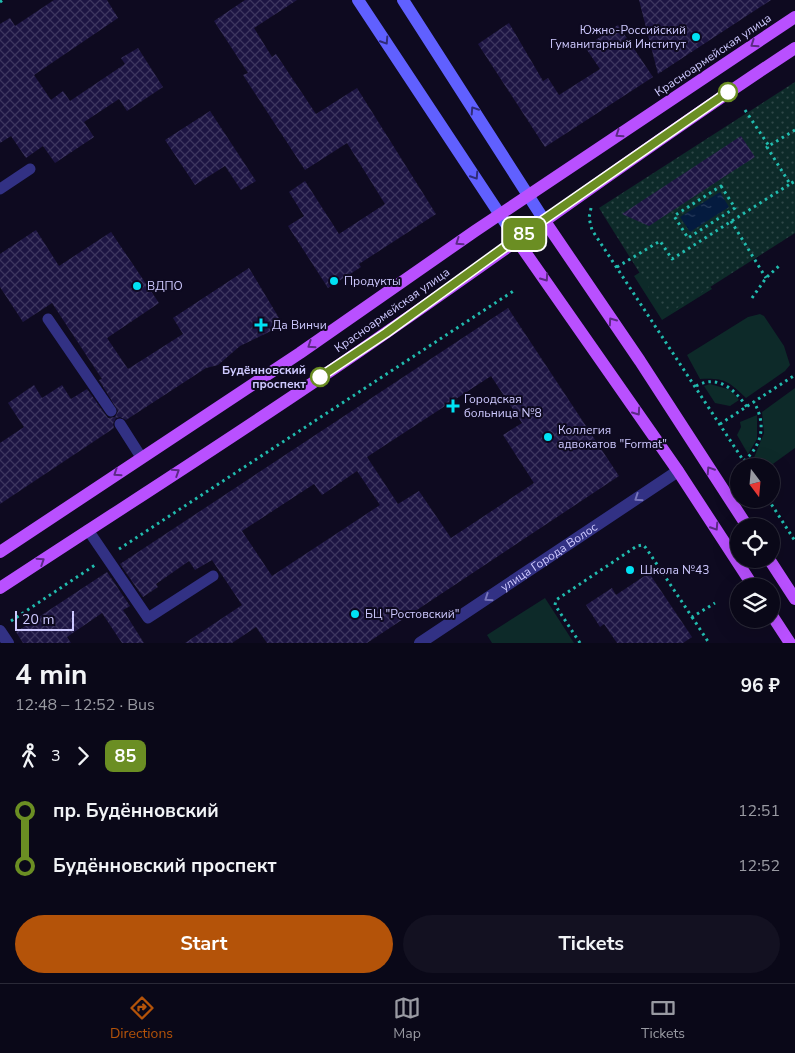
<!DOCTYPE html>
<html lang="en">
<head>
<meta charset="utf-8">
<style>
	body { margin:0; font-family:"Nunito Sans",sans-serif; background:#131121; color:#f1f3f6; height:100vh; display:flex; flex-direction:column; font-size:19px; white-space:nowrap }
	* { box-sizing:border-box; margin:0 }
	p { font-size:16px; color:#999aa2 }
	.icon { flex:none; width:28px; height:28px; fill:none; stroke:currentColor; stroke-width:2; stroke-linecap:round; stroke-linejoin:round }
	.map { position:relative; height:643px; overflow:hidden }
	.details { display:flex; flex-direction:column; background:#0a0818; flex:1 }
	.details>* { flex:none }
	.badge { padding:0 10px; border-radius:8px; font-size:18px; line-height:32px }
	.needle { width:32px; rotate:164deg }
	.controls { position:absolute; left:730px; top:458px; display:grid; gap:10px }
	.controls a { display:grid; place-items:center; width:50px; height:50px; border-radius:50%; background:#0a0818; box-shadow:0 5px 20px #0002,0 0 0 1px #2a2937; font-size:25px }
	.scale { position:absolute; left:15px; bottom:12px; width:59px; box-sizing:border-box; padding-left:5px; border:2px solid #cec9ff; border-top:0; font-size:14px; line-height:18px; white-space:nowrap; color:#cec9ff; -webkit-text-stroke:4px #0e0a20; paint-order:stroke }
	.map>.badge { position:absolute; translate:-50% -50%; box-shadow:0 0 0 2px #fff }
	.legs { display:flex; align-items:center; gap:8px; height:55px; padding:0 15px; font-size:16px }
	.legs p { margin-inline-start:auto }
	.head { display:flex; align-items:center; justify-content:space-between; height:85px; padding:0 15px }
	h1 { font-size:28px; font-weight:700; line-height:38px }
	.button { display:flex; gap:10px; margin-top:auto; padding:10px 15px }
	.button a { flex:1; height:58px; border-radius:30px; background:#b45309; color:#fff; font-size:20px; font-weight:700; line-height:58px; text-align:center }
	.button a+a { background:#131121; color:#f1f3f6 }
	ul { padding:0 15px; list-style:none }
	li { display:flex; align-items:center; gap:18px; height:55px; font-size:19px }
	li i { display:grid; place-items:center; width:8px; height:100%; margin:0 6px; background:currentColor }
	li i::after { content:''; width:12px; height:12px; margin:-6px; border:4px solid; border-radius:50%; background:#0a0818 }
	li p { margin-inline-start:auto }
	li:first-child i { background:linear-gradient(#0000 50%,currentColor 0) }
	li:last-child i { background:linear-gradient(currentColor 50%,#0000 0) }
	.menu { display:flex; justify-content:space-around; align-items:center; height:70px; border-top:1px solid #2a2937; background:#0a0818; font-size:14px; color:#999aa2 }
	.menu a { display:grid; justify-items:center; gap:2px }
	.menu .active { color:#b45309 }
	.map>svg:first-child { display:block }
</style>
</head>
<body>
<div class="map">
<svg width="795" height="643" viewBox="0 0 795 643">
	<defs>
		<pattern id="park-dots" width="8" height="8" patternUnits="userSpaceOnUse" patternTransform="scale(1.25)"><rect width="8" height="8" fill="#0d2a29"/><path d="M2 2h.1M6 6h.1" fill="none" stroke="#2f4849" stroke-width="1.8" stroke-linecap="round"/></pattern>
		<pattern id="water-ripples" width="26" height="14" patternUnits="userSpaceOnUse" patternTransform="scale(1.25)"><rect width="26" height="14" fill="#041b3f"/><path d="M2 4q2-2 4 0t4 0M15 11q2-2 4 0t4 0" fill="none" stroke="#273b5c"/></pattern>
		<pattern id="building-cross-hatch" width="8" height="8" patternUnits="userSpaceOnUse" patternTransform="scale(1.25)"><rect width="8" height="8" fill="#1d1543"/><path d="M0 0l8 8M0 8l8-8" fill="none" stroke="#3d365f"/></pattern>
	</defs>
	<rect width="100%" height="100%" fill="#0e0a20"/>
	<!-- grass -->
	<path fill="#0d2a29" d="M650,266L701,273L712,289L662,320L634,276Z
		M760,314L764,316L784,346L790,365L785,371L746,398C728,381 725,378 700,379L687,355L748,317Z
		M710,384L731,390L739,400L730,406L715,403L704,386Z
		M795,388V448L770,466H756L753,460L764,433L762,412Z
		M757,415V439L748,454L737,435L741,427L740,422Z
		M545,598L574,643H492L487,635Z"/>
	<!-- park -->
	<path fill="url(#park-dots)" d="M795,82V233L666,315L599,208Z"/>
	<!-- water -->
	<path fill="url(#water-ripples)" d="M720,192L729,207L690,232L680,217Z"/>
	<!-- building -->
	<path fill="url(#building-cross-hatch)" fill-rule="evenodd" d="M54,0H107L118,18L34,75L51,100L63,91L70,101L125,64L121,58L138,48L163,87L127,111L119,99L84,122L94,137L55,163L43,146L26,158L11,136L0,143V24L10,18L15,26Z
		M245,0H297L254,28L272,57L276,54L316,114L357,88L436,214L359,264L361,267L328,288L288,226L304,216L289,192L305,181L339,234L385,204L347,143L305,170L243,75L248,73L214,21Z
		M639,0H771L658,74Z
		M509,23L543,81L548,78L559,95L600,69L585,47L618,25L653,77L545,147L478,44Z
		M210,111L256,181L241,190L225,166L195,185L165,140Z
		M741,136L755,157L736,169L649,226L622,214Z
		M36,230L59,266L111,232L159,303L107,338L128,369L183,334L173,318L249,268L279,318L271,331L240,346L218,365L206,368L126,420L120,417L116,418L113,424L114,428L0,504V443L24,427L8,403L34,385L42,398L62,385L71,399L87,389L108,418L115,417L118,411L99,380L102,379L52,303L23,322L0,287V254Z
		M508,308L619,476L367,643H267L256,627L232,643H185L242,605L212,560L195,570L189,561L156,584L158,587L143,597L120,564ZM491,376L522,423L503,435L534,483L451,538L419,491L398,504L367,457ZM357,471L380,505L272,576L242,531L314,484L322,495Z
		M107,572L130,606L123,610L144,643H122L102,613L67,637L71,643H23L16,632Z
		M649,573L692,637L683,643H617L604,624L600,627L586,605L612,588L616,595Z"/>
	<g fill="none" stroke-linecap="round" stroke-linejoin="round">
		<!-- path -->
		<path stroke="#21bbae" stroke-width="3" stroke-dasharray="2.5 4" stroke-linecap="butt" d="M0,2L3,0
			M745,110L769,146
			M795,130L767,147L790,184L795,181
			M721,186L735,208L688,238L674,216Z
			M591,208L589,218L592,230L747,466
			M731,221L766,278
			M617,267L660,241L672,259L790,184
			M752,298L766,278L780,265
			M696,386C718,374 734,389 747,407
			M720,424L795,375
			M744,461C763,444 766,424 754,402
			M768,499L795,541
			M119,549L515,290
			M692,617L709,643
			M11,621L95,565
			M580,643L555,605L556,600L637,546L643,545L646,548L692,617L715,603"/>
		<!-- service -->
		<path stroke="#323184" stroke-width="11" d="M0,189L30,169
			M48,319L111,411
			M120,424L141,457
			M88,530L148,618L213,576"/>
		<!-- minor -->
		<path stroke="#323184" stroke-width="12" id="s1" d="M420,643L678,471"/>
		<!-- tertiary -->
		<path stroke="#323184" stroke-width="12" d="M0,631L8,643"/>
		<!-- secondary -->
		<path stroke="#6060ff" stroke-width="12" d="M358,0L516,239
			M403,0L544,220"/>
		<!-- primary -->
		<path stroke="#b950ff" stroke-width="12" d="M544,220L640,361L747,526
			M516,239L678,471L753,586
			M0,552L300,353L475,231L795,17
			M769,559L795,599
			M0,588C129,503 260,421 387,332C523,238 656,139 795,48
			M771,614L790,643"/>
	</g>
	<!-- one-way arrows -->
	<defs><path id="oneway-chevron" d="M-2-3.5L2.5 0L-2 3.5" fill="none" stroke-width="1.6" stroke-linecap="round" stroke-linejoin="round" transform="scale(1.25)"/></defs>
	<g stroke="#2f2c79">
		<use href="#oneway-chevron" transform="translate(385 41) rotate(57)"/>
		<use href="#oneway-chevron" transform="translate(474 110) rotate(-123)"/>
		<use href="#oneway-chevron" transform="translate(475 176) rotate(57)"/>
	</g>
	<g stroke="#5b2a84">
		<use href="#oneway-chevron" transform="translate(754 44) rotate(146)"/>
		<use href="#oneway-chevron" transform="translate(619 134) rotate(146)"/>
		<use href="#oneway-chevron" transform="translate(459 242) rotate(145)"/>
		<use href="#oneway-chevron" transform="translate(545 278) rotate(55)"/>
		<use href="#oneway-chevron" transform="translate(612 321) rotate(-125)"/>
		<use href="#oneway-chevron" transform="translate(311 345) rotate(146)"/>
		<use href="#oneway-chevron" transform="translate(637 412) rotate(55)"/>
		<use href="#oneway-chevron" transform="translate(710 470) rotate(-123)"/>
		<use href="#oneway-chevron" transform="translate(176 472) rotate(-33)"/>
		<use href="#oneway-chevron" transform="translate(117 473) rotate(146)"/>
		<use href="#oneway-chevron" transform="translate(715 527) rotate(57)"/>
		<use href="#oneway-chevron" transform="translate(41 561) rotate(-33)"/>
	</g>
	<g stroke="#7875bb">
		<use href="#oneway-chevron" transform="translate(638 498) rotate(146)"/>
		<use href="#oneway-chevron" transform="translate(488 598) rotate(146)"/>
	</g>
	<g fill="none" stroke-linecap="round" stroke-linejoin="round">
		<defs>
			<path id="line-1" d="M320,377L386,333L516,239L728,92"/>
		</defs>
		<!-- line-1 casing -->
		<use href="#line-1" stroke="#fff" stroke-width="11"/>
		<!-- line-1 -->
		<use href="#line-1" stroke="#6b8e23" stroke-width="8"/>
	</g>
	<!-- markers -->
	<g fill="#00e2f4" stroke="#0e0a20" stroke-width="2">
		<circle cx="696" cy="37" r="5"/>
		<circle cx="334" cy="281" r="5"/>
		<circle cx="137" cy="286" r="5"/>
		<path d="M258.5 317.5h5v5h5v5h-5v5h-5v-5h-5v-5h5z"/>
		<path d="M450.5 398.5h5v5h5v5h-5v5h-5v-5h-5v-5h5z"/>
		<circle cx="548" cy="437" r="5"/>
		<circle cx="630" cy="570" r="5"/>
		<circle cx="355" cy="614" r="5"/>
	</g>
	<g fill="#fff" stroke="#6b8e23" stroke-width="2.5">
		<circle cx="728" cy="92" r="9"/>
		<circle cx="320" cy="377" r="9"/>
	</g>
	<g text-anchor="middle" stroke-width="4" stroke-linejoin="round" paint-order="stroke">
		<!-- poi labels -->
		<g font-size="12" fill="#cec9ff" stroke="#0e0a20" text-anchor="start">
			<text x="686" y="34" text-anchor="end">Южно-Российский<tspan x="686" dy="14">Гуманитарный Институт</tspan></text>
			<text x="344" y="285">Продукты</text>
			<text x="147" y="290">ВДПО</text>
			<text x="272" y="329">Да Винчи</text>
			<text x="464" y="403">Городская<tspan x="464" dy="14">больница №8</tspan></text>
			<text x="558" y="434">Коллегия<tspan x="558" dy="14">адвокатов "Format"</tspan></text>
			<text x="640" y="574">Школа №43</text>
			<text x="365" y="618">БЦ "Ростовский"</text>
		</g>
		<!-- street labels -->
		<g font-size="12" fill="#cec9ff" stroke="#0e0a20">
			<text transform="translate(713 55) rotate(-34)" y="4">Красноармейская улица</text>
			<text transform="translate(392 310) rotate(-35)" y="4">Красноармейская улица</text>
			<text dy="4" stroke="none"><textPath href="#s1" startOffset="155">улица Города Волос</textPath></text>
		</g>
		<!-- stop labels -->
		<g font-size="12" font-weight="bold" fill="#cec9ff" stroke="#0e0a20" text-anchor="end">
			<text x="306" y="374">Будённовский<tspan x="306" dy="14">проспект</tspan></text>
		</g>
	</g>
</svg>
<div class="controls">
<a><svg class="needle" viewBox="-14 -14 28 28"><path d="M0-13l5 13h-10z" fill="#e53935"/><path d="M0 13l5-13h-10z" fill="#999aa2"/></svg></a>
<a><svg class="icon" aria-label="locate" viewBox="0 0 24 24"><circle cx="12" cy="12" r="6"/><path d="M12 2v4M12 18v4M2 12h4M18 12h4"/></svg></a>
<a><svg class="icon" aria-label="layers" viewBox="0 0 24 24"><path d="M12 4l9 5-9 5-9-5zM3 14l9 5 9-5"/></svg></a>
</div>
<div class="scale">20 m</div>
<b class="badge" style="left:524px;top:234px;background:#6b8e23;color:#fff">85</b>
</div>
<section class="details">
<div class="head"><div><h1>4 min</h1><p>12:48 – 12:52 · Bus</p></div><b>96 ₽</b></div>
<div class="legs"><svg class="icon" aria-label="walk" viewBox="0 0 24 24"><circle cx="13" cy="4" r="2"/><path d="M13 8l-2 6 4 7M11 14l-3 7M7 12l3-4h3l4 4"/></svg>3<svg class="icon" aria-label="forward" viewBox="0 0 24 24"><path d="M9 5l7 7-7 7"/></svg><b class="badge" style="background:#6b8e23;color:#fff">85</b></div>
<ul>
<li><i style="color:#6b8e23"></i><b>пр. Будённовский</b><p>12:51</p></li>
<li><i style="color:#6b8e23"></i><b>Будённовский проспект</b><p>12:52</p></li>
</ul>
<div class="button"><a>Start</a><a>Tickets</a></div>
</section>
<nav class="menu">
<a class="active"><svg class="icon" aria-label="directions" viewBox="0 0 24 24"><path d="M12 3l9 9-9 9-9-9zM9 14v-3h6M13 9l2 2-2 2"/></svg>Directions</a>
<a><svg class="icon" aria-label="map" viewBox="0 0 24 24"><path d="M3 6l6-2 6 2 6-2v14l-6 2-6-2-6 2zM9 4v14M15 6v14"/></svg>Map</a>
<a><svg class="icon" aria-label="tickets" viewBox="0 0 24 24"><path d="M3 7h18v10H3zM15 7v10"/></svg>Tickets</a>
</nav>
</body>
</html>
